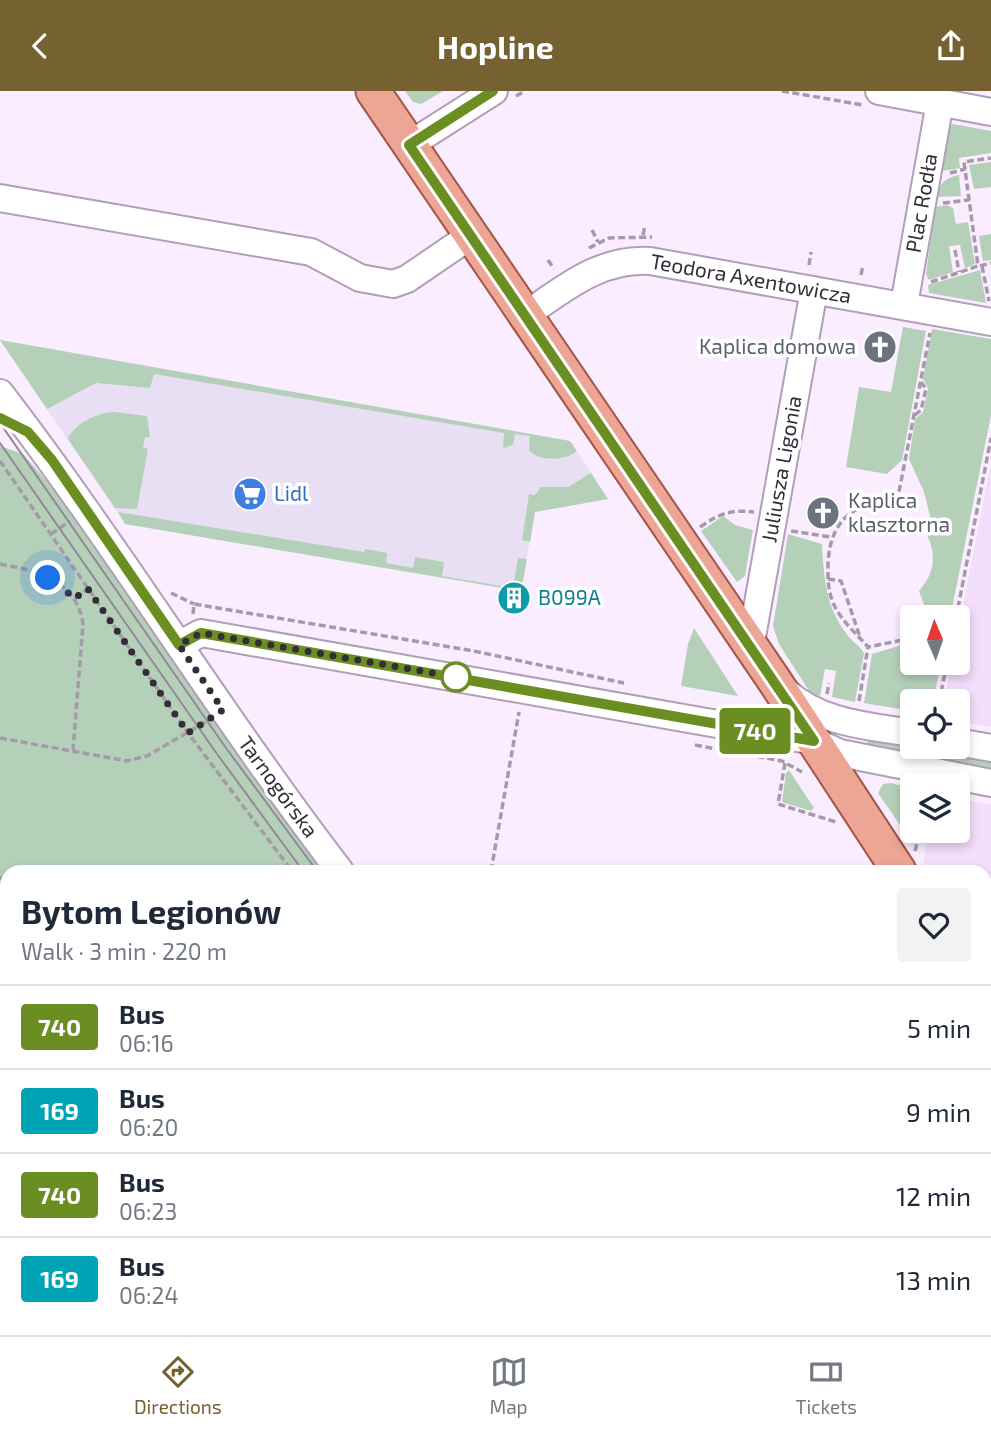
<!DOCTYPE html>
<html lang="en">
<head>
<meta charset="utf-8">
<style>
	body { margin:0; font-family:"Exo 2",sans-serif; background:#f2f2f3; color:#1f2937; height:100vh; display:flex; flex-direction:column; font-size:26px; white-space:nowrap }
	* { box-sizing:border-box; margin:0 }
	p { font-size:23px; color:#747a83 }
	.icon { flex:none; width:38px; height:38px; fill:none; stroke:currentColor; stroke-width:2; stroke-linecap:round; stroke-linejoin:round }
	.map { position:relative; flex:1; overflow:hidden }
	.panel { position:absolute; left:0px; top:774px; width:992px; height:471px; display:flex; flex-direction:column; background:#fff; border-radius:21px 21px 0 0; box-shadow:0 4px 10px #0003 }
	.panel>* { flex:none }
	.badge { padding:0 14px; border-radius:5px; font-size:24px; line-height:46px }
	.needle { width:46px; rotate:358deg }
	.fabs { position:absolute; left:900px; top:514px; display:grid; gap:14px }
	.fabs a { display:grid; place-items:center; width:70px; height:70px; border-radius:7px; background:#fff; box-shadow:0 4px 10px #0003; font-size:35px }
	.you { position:absolute; width:35px; height:35px; margin:-18px; border:5px solid #fff; border-radius:50%; background:#1a73e8; box-shadow:0 0 0 10px #1a73e833 }
	.map>.badge { position:absolute; translate:-50% -50%; box-shadow:0 0 0 4px #fff }
	.round { display:grid; place-items:center; flex:none; width:74px; height:74px; border-radius:7px; background:#f2f2f3 }
	.overview { display:flex; align-items:center; justify-content:space-between; height:119px; padding:0 21px }
	h1 { font-size:33px; font-weight:700; line-height:52px }
	ul { padding:0; list-style:none }
	li { display:flex; align-items:center; gap:21px; height:84px; padding:0 21px; border-top:2px solid #e0e1e3 }
	li div { flex:1 }
	li b { display:block; font-size:26px }
	li em { font-style:normal }
	li .badge { min-width:77px; font-weight:700; text-align:center }
	header { display:flex; justify-content:space-between; align-items:center; height:91px; padding:0 21px; background:#766130; color:#fff; font-size:32px; font-weight:700 }
	.dock { display:flex; justify-content:space-around; align-items:center; height:98px; border-top:2px solid #e0e1e3; background:#fff; font-size:19px; color:#747a83 }
	.dock a { display:grid; justify-items:center; gap:4px }
	.dock .active { color:#766130 }
	.map>svg:first-child { display:block }
</style>
</head>
<body>
<header><svg class="icon" aria-label="back" viewBox="0 0 24 24"><path d="M15 5l-7 7 7 7"/></svg>Hopline<svg class="icon" aria-label="share" viewBox="0 0 24 24"><path d="M12 15V3M7 8l5-5 5 5M5 13v7h14v-7"/></svg></header>
<div class="map">
<svg width="991" height="1244" viewBox="0 0 991 1244">
	<rect width="100%" height="100%" fill="#faedff"/>
	<!-- commercial -->
	<path fill="#e9dff4" d="M0,249L570,350L608,408L535,421L521,500L125,433Z"/>
	<!-- built -->
	<path fill="#f2ddfa" d="M991,372V636L957,630V611H944L952,572H957V546Z
		M957,707L991,714V810L985,814V780H930L923,770L929,740H957Z"/>
	<!-- education -->
	<path fill="#fae0e8" d="M985,1200L991,1201V1244H793L786,1237H985Z"/>
	<!-- green -->
	<path fill="#b5d0b9" d="M405,0H443L421,13L413,11Z
		M953,33L991,40V62L959,67L960,77L942,80L949,35Z
		M991,71V96L974,98L969,74Z
		M959,84L961,105L938,106C939,92 945,87 959,84Z
		M947,114L953,117L956,133L968,131L975,173L965,177L960,154L949,155L953,181L929,189L926,183L934,125L936,116Z
		M991,143V169L983,170L979,145Z
		M980,179L986,212L929,202L928,194Z
		M903,236L926,240L902,369L887,383L846,376L859,296L891,301Z
		M932,238L991,248V324L950,527H929L919,500C935,482 937,463 926,442L933,436L924,401L909,368L915,328L923,321L928,298L923,288Z
		M0,249L570,350L577,360C565,370 539,371 529,359L530,345L515,343L513,354L503,357L504,342L154,283L150,297L96,292L47,318Z
		M114,321L147,325L150,346H145L143,356L148,358L137,418L115,417L68,348C74,333 98,321 114,321Z
		M0,355L23,363L58,403L323,780H7V1237H742L749,1244H0Z
		M591,382L608,408L535,421L530,451L522,449L529,403L535,404L541,396H568Z
		M118,421L364,461L365,458L387,462L386,472L413,477L415,466L444,471L442,485L513,497L518,467L527,468L521,500L125,433Z
		M723,425L735,434L753,439L745,485L737,491L701,440Z
		M788,443L822,453C824,486 825,514 846,542C851,550 859,554 864,562L855,611L832,606L836,580L825,578L820,605L811,603L779,553L773,535Z
		M694,537L738,605L681,595L688,553Z
		M912,551V572H941L933,611H912V620L864,612L872,563Z
		M868,646L912,650V656H944L991,665V683L867,655Z
		M789,679L814,717L811,720L782,711L786,682Z
		M891,692L912,698V740H916L913,753L878,702L883,693Z
		M985,1230L991,1231V1244H875L877,1237H985Z"/>
	<g fill="none" stroke-linecap="round" stroke-linejoin="round">
		<defs>
			<path id="minor" d="M879,0L991,21
				M409,54L494,0
				M0,107L311,161L360,187L393,193L407,188L470,145
				M904,214L940,11
				M524,225C564,198 599,167 650,170L991,231
				M0,302C119,457 221,625 340,780
				M179,554L201,542L814,650L840,662L991,692
				M750,557L814,199
				M785,600C819,632 868,635 912,642
				M957,651L991,657
				M0,999L7,1000
				M985,1171L991,1172
				M752,1237L759,1244
				M224,1244L225,1237"/>
			<path id="major" d="M373,0L774,589L899,780
				M985,912L991,921"/>
		</defs>
		<!-- minor casing -->
		<use href="#minor" stroke="#b39eba" stroke-width="30"/>
		<!-- major casing -->
		<use href="#major" stroke="#a45546" stroke-width="37"/>
		<!-- path -->
		<path stroke="#a59aa9" stroke-width="3.5" stroke-dasharray="7 3.5" stroke-linecap="butt" d="M782,0L863,14
			M516,5L525,0
			M950,82L965,78
			M943,112L969,109
			M592,139L598,151
			M643,144L645,134
			M589,157L609,147L652,146
			M955,159L959,181
			M548,169L554,178
			M809,174L811,161
			M980,175L991,172
			M982,175L989,210
			M861,184L863,174
			M931,191L978,175L964,71L991,67
			M915,324L921,319L926,298L921,291
			M0,370L188,642L292,780
			M897,411L930,242
			M700,436C719,423 731,418 754,421
			M791,440L831,446
			M51,443L70,430
			M0,473C38,480 77,490 83,533L73,659
			M828,488L841,490L860,546
			M171,502L194,513
			M75,507L88,498
			M193,523L194,513L474,560L624,592
			M956,527L991,347
			M912,547L868,556C855,541 839,528 832,509C828,498 828,488 828,477C828,421 866,402 916,418
			M902,548L912,536
			M827,603L829,592
			M859,610L868,556
			M939,611L947,572
			M0,647L127,670L147,665L207,630
			M695,654L782,670L802,681
			M785,672L778,713L836,731
			M915,760L920,740
			M491,780L519,621
			M0,787L7,788
			M0,845L7,847
			M985,868L991,877
			M985,957L991,966
			M985,1007L991,1006
			M0,1194L7,1196
			M40,1237L43,1244
			M716,1237L723,1244
			M358,1244L359,1237
			M447,1244L448,1237"/>
		<!-- minor -->
		<use href="#minor" stroke="#fff" stroke-width="26"/>
		<!-- major -->
		<use href="#major" stroke="#eda695" stroke-width="33"/>
		<!-- tram -->
		<path stroke="#938897" stroke-width="2" d="M0,332L226,657L317,780
			M0,352L217,663L303,780
			M736,1237L742,1244"/>
	</g>
	<g fill="none" stroke-linecap="round" stroke-linejoin="round">
		<defs>
			<path id="line" d="M0,327L28,341L52,369L179,554L201,542L814,650L409,54L493,0"/>
		</defs>
		<!-- line casing -->
		<use href="#line" stroke="#fff" stroke-width="16"/>
		<!-- line -->
		<use href="#line" stroke="#6b8e23" stroke-width="10"/>
		<!-- walk -->
		<path stroke="#342c37" stroke-width="7" stroke-dasharray="0 12.6" d="M48,487L75,507L88,498L188,642L223,619L179,554L201,542L456,586"/>
	</g>
	<!-- icons -->
	<defs>
		<symbol id="church-disc" viewBox="-11 -11 22 22"><circle r="9.5" fill="#6b7280" stroke="#fff"/><path d="M-1.2-6h2.4v3.5h3.3v2.4h-3.3V6h-2.4V-.1h-3.3v-2.4h3.3Z" fill="#fff"/></symbol>
		<symbol id="supermarket-disc" viewBox="-11 -11 22 22"><circle r="9.5" fill="#3f7fe0" stroke="#fff"/><path d="M-6-5.5h2.5l.6 2H6L4.5 2H-2.5L-4.4-4H-6ZM-1.5 3.2a1.3 1.3 0 1 0 .1 0ZM3 3.2a1.3 1.3 0 1 0 .1 0Z" fill="#fff"/></symbol>
		<symbol id="building-disc" viewBox="-11 -11 22 22"><circle r="9.5" fill="#0f9aa8" stroke="#fff"/><path d="M-4-6H4V6H1V3H-1V6H-4ZM-2.5-4.3h1.7v1.8h-1.7ZM.8-4.3h1.7v1.8H.8ZM-2.5-1h1.7V.8h-1.7ZM.8-1h1.7V.8H.8Z" fill="#fff"/></symbol>
	</defs>
	<g fill-rule="evenodd">
		<use href="#church-disc" x="861" y="237" width="38" height="38"/>
		<use href="#supermarket-disc" x="231" y="384" width="38" height="38"/>
		<use href="#church-disc" x="804" y="403" width="38" height="38"/>
		<use href="#building-disc" x="495" y="488" width="38" height="38"/>
	</g>
	<!-- markers -->
	<circle fill="#fff" stroke="#6b8e23" stroke-width="3.5" cx="456" cy="586" r="14"/>
	<g text-anchor="middle" stroke-width="7" stroke-linejoin="round" paint-order="stroke">
		<!-- street labels -->
		<g font-size="21" fill="#342c37" stroke="#fff">
			<text transform="translate(922 112) rotate(-80)" y="7">Plac Rodła</text>
			<text transform="translate(751 188) rotate(10)" y="7">Teodora Axentowicza</text>
			<text transform="translate(782 378) rotate(-80)" y="7">Juliusza Ligonia</text>
			<text transform="translate(278 696) rotate(54)" y="7">Tarnogórska</text>
		</g>
		<!-- worship labels -->
		<g font-size="21" fill="#5b616d" stroke="#fff" text-anchor="end">
			<text x="856" y="263">Kaplica domowa</text>
			<text x="848" y="417" text-anchor="start">Kaplica<tspan x="848" dy="24">klasztorna</tspan></text>
		</g>
		<!-- shop labels -->
		<g font-size="21" fill="#366cbe" stroke="#fff" text-anchor="start">
			<text x="274" y="410">Lidl</text>
		</g>
		<!-- culture labels -->
		<g font-size="21" fill="#0d838f" stroke="#fff" text-anchor="start">
			<text x="538" y="514">B099A</text>
		</g>
	</g>
</svg>
<div class="fabs">
<a><svg class="needle" viewBox="-14 -14 28 28"><path d="M0-13l5 13h-10z" fill="#e53935"/><path d="M0 13l5-13h-10z" fill="#747a83"/></svg></a>
<a><svg class="icon" aria-label="locate" viewBox="0 0 24 24"><circle cx="12" cy="12" r="6"/><path d="M12 2v4M12 18v4M2 12h4M18 12h4"/></svg></a>
<a><svg class="icon" aria-label="layers" viewBox="0 0 24 24"><path d="M12 4l9 5-9 5-9-5zM3 14l9 5 9-5"/></svg></a>
</div>
<div class="you" style="left:48px;top:487px"></div>
<b class="badge" style="left:755px;top:640px;background:#6b8e23;color:#fff">740</b>
<section class="panel">
<div class="overview"><div><h1>Bytom Legionów</h1><p>Walk · 3 min · 220 m</p></div><a class="round"><svg class="icon" aria-label="heart" viewBox="0 0 24 24"><path d="M12 20l-8-8c-3-5 5-10 8-4 3-6 11-1 8 4z"/></svg></a></div>
<ul>
<li><span class="badge" style="background:#6b8e23;color:#fff">740</span><div><b>Bus</b><p>06:16</p></div><em>5 min</em></li>
<li><span class="badge" style="background:#00a3b4;color:#fff">169</span><div><b>Bus</b><p>06:20</p></div><em>9 min</em></li>
<li><span class="badge" style="background:#6b8e23;color:#fff">740</span><div><b>Bus</b><p>06:23</p></div><em>12 min</em></li>
<li><span class="badge" style="background:#00a3b4;color:#fff">169</span><div><b>Bus</b><p>06:24</p></div><em>13 min</em></li>
</ul>
</section>
</div>
<nav class="dock">
<a class="active"><svg class="icon" aria-label="directions" viewBox="0 0 24 24"><path d="M12 3l9 9-9 9-9-9zM9 14v-3h6M13 9l2 2-2 2"/></svg>Directions</a>
<a><svg class="icon" aria-label="map" viewBox="0 0 24 24"><path d="M3 6l6-2 6 2 6-2v14l-6 2-6-2-6 2zM9 4v14M15 6v14"/></svg>Map</a>
<a><svg class="icon" aria-label="tickets" viewBox="0 0 24 24"><path d="M3 7h18v10H3zM15 7v10"/></svg>Tickets</a>
</nav>
</body>
</html>
